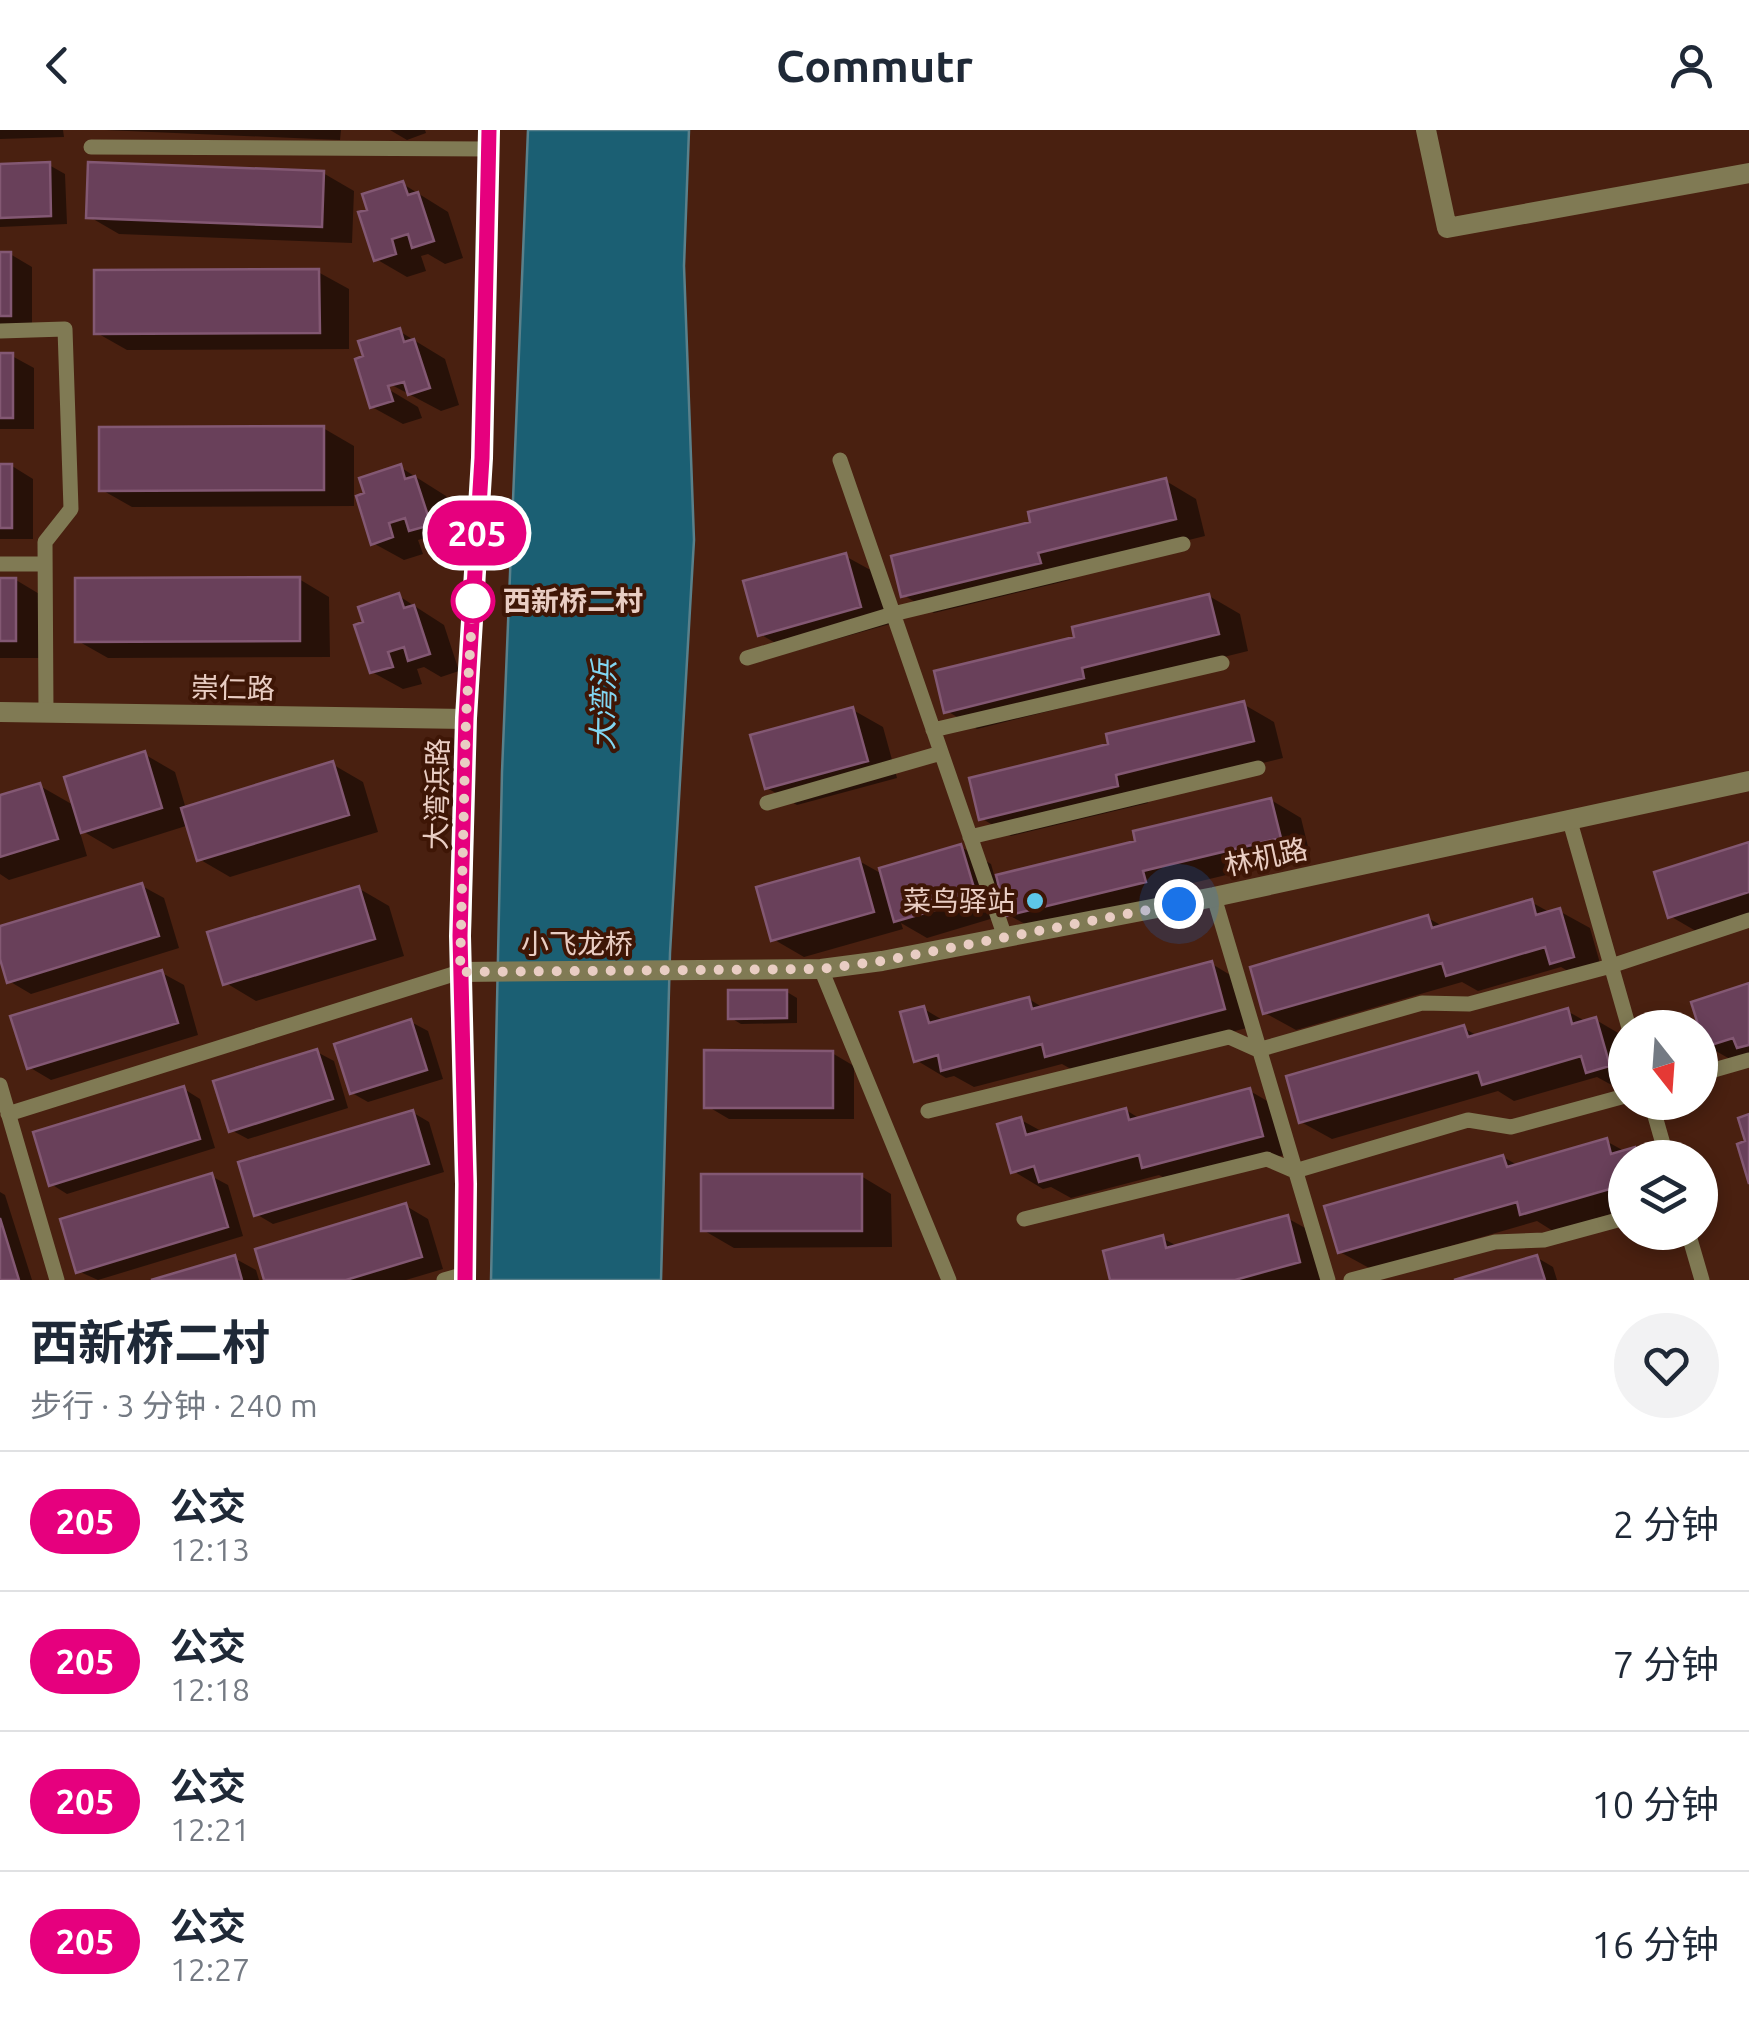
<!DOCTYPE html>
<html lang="zh">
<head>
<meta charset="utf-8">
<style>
	body { margin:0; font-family:Ubuntu,"Noto Sans SC",sans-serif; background:#f2f2f3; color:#1f2937; height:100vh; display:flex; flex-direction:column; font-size:38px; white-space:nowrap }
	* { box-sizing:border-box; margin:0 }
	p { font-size:32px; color:#747a83 }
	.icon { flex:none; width:55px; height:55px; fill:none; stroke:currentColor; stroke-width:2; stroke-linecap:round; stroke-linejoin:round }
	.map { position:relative; height:1150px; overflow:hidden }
	.sheet { display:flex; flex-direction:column; background:#fff; flex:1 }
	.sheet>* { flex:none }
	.badge { padding:0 20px; border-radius:32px; font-size:35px; line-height:65px }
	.needle { width:65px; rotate:163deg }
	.tools { position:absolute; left:1608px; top:880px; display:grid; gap:20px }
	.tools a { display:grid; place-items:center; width:110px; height:110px; border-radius:50%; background:#fff; box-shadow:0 5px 15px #0003; font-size:50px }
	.you { position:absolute; width:50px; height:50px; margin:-25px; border:8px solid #fff; border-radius:50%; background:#1a73e8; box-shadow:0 0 0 15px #1a73e833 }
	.map>.badge { position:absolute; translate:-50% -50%; box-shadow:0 0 0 5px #fff }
	.round { display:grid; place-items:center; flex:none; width:105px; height:105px; border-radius:52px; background:#f2f2f3 }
	.summary { display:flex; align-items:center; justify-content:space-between; height:170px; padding:0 30px }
	h1 { font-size:48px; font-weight:700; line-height:75px }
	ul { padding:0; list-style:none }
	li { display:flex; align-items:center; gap:30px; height:140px; padding:0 30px; border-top:2px solid #e0e1e3 }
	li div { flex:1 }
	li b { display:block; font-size:38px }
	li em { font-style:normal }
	li .badge { min-width:110px; font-weight:700; text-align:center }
	header { display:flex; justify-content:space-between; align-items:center; height:130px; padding:0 30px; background:#fff; font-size:45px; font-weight:700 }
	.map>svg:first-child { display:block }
</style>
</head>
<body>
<header><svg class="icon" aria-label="back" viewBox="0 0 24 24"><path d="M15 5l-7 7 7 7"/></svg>Commutr<svg class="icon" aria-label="person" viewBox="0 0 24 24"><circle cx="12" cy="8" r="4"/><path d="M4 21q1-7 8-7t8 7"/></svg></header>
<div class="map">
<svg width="1749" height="1150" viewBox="0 0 1749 1150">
	<rect width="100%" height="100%" fill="#492010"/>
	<!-- water -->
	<path fill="#1b5f73" stroke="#59808b" stroke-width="2.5" d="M528,0H689L684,136L694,410L670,823L661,1150H491L502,642Z"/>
	<!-- shadow -->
	<path fill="#0007" d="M0,0H63L64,7L0,9Z
		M105,0H341L340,10Z
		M390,0H425L426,3L407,10Z
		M49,35L65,44L67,94L0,97V36Z
		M323,43L354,61L352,113L119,104L88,86Z
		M403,54L448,82L463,128L445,134L428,124L421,126L426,141L407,147L376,129L370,81Z
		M0,124H10L32,137V197H0Z
		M318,142L349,159V219L127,220L97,203Z
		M399,201L445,229L459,275L441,281L388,253V259L418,277L422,288L403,294L372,277Z
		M0,226H12L34,238V299H0Z
		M323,298L354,316V376L132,377L102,360Z
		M12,336L33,349V409H0V337Z
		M400,337L446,366L460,412L442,417L425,408L418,410L423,424L404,430L373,413L367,365Z
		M1166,351L1196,369L1205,406L1067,440L1070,450L934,483L903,465L1033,393Z
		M845,426L876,443L890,494L791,522L760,504Z
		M299,449L329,467L330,527L108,528L78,511Z
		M0,450H16L46,468V528H0Z
		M399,466L444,495L459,541L441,547L424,537L417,539L422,554L403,559L372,542L366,494Z
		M1209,466L1240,484L1248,521L1111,555L1114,565L977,599L947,581L1077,509Z
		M1243,574L1274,592L1283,628L1145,662L1148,673L1011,706L981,688L1111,616Z
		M853,580L883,597L897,648L797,675L767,658Z
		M144,624L175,642L186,679L332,634L363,652L378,702L230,747L199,729L189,695L113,719L79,699L87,726L9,750L0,744V668L40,656L75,676Z
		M1271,670L1301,688L1310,725L1172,758L1175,769L1039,802L1007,784L927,808L901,793L903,799L804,827L773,809L859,731L884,745L961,717L991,734L995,748L1138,713Z
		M1749,714V788L1701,804L1670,786Z
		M142,756L164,768L179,818L31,864L9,851L0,821V799Z
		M358,758L389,776L404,826L256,871L226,853Z
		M1531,772L1551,783L1559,781L1590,798L1603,844L1583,850L1561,837L1478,861L1462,852L1296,900L1265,883L1428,788L1444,797Z
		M1212,834L1242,852L1254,896L1078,943L1062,934L974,957L954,946L946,948L916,930L924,879L946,892L1029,869L1045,879Z
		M162,843L184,855L198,905L51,950L29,937Z
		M1749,856V929L1737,933L1707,916Z
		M787,862L797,868V893L741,894L731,888Z
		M1567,881L1587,892L1596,890L1625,907V957L1619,959L1597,947L1514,971L1498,961L1332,1009L1301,992L1464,898L1479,907Z
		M411,892L428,901L443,949L368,972L352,963Z
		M317,922L334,931L348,978L248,1009L231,1000Z
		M832,923L854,936V989H729L707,976Z
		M184,959L200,969L215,1018L67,1064L51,1054Z
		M1250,961L1281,979L1292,1023L1175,1054L1159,1045L1071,1068L1051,1057L1043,1059L1013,1041L1021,990L1043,1002L1126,980L1142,990Z
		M412,982L429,992L444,1042L273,1094L256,1084Z
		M1606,1011L1626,1022L1634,1020L1647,1028H1625V1080L1553,1101L1537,1091L1371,1139L1340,1122L1503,1027L1519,1036Z
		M211,1046L228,1055L243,1106L98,1150L78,1141Z
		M861,1046L891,1064L892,1117L734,1118L703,1100Z
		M0,1062L5,1065L32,1150H0Z
		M406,1076L428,1089L443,1139L406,1150H267Z
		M1287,1088L1318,1105L1326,1150H1113L1162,1108L1179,1117Z
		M1536,1127L1553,1137L1557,1150H1463Z
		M234,1128L256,1140L259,1150H160Z"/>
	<!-- building -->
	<path fill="#69405a" stroke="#835873" stroke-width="2.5" d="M50,32L51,86L0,88V34Z
		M88,32L324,41L322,97L86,88Z
		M403,51L408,65L418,62L434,111L412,118L408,104L392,109L396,124L374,131L358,82L367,80L362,64Z
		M0,122H11V186H0Z
		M319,139L320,203L94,204V140Z
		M400,198L404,212L414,209L430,258L408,265L404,252L388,256L393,271L370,278L355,229L363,226L358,211Z
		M0,223H13V288H0Z
		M324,296V360L99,361V297Z
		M0,334H12V398H0Z
		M401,334L405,349L415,346L431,395L409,401L405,388L389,393L393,407L371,415L356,366L364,363L359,348Z
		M1166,348L1176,389L1038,423L1041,433L901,467L891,426L1030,392L1028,382Z
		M846,423L861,477L758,506L743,451Z
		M300,447V511L75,512V448Z
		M0,448H16V511H0Z
		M399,463L404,478L414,475L430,524L408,531L404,517L388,522L393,537L370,543L354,495L363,492L358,477Z
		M1209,464L1219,504L1082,538L1084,548L944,583L934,541L1074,507L1072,497Z
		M1244,571L1254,611L1116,645L1118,656L979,690L969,648L1108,614L1106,604Z
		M853,577L868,631L765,659L750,605Z
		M145,621L162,678L81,703L64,647Z
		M333,631L349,685L197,731L181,678Z
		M40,653L58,709L0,727V665Z
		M1271,668L1281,708L1143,741L1146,752L1006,786L996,745L1135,711L1133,701Z
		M1749,712V762L1668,788L1654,742Z
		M961,714L977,768L894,792L879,738Z
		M859,728L874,782L771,811L756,757Z
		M142,753L159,806L7,853L0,829V796Z
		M359,756L375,809L223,855L207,802Z
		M1532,769L1536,785L1560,778L1574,827L1550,834L1545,817L1446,846L1442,833L1263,884L1250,837L1428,785L1432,798Z
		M1212,831L1225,879L1045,927L1042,914L941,941L938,925L914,932L900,882L924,876L929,893L1029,867L1032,879Z
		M162,840L178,893L27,939L10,886Z
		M1749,853V915L1737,918L1733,908L1705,917L1691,872Z
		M728,860H787V888L728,889Z
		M1568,878L1572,894L1596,887L1610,936L1586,943L1581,926L1482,955L1478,942L1299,993L1286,946L1464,895L1468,907Z
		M411,889L427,940L350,964L334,914Z
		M317,919L333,969L229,1002L213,951Z
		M704,920L833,921V978H704Z
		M184,956L200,1009L49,1056L33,1002Z
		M1250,958L1263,1006L1142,1038L1139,1025L1039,1052L1034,1036L1011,1043L997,994L1021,987L1026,1005L1126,978L1129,990Z
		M413,980L429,1034L254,1086L238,1032Z
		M1749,984V1054L1737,1014L1745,1011L1738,988Z
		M1607,1008L1611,1024L1635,1017L1638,1028H1625V1073L1620,1056L1520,1085L1517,1072L1338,1123L1324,1076L1503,1025L1507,1037Z
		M212,1043L228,1097L76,1143L60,1089Z
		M701,1044H862V1101H701Z
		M406,1073L422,1127L346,1150H264L255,1119Z
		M1288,1085L1300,1132L1235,1150H1110L1103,1121L1163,1105L1166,1118Z
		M0,1088L19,1150H0Z
		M235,1125L242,1150H151Z
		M1537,1125L1545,1150H1454Z"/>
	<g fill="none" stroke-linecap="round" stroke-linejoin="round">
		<!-- service -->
		<path stroke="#807a54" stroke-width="15" d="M91,17L488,19
			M0,201L65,199L71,379L45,412L46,583
			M840,330L1005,807
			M0,434H45
			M747,528L893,484L1183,414
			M933,600L1222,533
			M767,673L941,623
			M1569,688L1629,898
			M970,707L1258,638
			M1214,767L1328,1150
			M821,839L949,1150
			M1700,944L1749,930
			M0,955L57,1150
			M1651,972L1667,1028
			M928,981L1229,907L1258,920L1422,873L1469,874L1611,836L1749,790
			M8,984L460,842
			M1024,1089L1267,1029L1295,1041L1468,990L1511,997L1625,966
			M1688,1102L1702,1150
			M444,1150L465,1144
			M1351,1150L1495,1112L1544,1110L1625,1088"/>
		<!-- minor -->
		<path stroke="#807a54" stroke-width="20" d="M1426,0L1447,98L1749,43
			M0,582L466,589
			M460,842L821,839L882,831L1214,767L1749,651
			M465,1150L466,1054L460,842L466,589L482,328L489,0"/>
	</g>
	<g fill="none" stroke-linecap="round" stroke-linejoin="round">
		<defs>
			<path id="line" d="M465,1150L466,1054L460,806L466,588L482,328L489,0"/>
		</defs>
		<!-- line casing -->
		<use href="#line" stroke="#fff" stroke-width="22"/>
		<!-- line -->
		<use href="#line" stroke="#e6007e" stroke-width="15"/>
		<!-- walk -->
		<path stroke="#e9cdc3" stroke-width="10" stroke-dasharray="0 18" d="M473,471L466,588L460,842L821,839L882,831L1179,774"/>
	</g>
	<!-- markers -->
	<circle fill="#fff" stroke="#e6007e" stroke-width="5" cx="473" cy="471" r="20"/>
	<circle fill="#5dc7e8" stroke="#3e1606" stroke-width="4" cx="1035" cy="771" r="10"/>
	<g text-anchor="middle" stroke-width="8" stroke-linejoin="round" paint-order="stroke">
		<!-- stop labels -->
		<g font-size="28" font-weight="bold" fill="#e9cdc3" stroke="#3e1606" text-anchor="start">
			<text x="503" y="481">西新桥二村</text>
		</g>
		<!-- street labels -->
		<g font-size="28" fill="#e9cdc3" stroke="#3e1606">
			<text transform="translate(233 558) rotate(1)" y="10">崇仁路</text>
			<text transform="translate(437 664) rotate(-89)" y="10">大湾浜路</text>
			<text transform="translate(1266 727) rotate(-12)" y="10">林机路</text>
			<text x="577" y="824">小飞龙桥</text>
		</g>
		<!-- poi labels -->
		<g font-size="28" fill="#e9cdc3" stroke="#3e1606" text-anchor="end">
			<text x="1015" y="781">菜鸟驿站</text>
		</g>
		<!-- water labels -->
		<g font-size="30" font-style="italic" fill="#81d6f2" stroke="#3e1606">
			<text transform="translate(604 575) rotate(-89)" y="10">大湾浜</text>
		</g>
	</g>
</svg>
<div class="tools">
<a><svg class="needle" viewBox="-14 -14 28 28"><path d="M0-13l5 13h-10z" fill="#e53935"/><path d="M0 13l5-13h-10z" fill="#747a83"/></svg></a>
<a><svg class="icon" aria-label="layers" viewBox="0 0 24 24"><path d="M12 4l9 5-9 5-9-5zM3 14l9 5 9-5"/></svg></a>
</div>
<div class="you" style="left:1179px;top:774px"></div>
<b class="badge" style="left:477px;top:403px;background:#e6007e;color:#fff">205</b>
</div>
<section class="sheet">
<div class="summary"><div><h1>西新桥二村</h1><p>步行 · 3 分钟 · 240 m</p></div><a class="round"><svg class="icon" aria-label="heart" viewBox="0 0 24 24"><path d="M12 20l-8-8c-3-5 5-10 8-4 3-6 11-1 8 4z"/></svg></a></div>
<ul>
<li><span class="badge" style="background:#e6007e;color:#fff">205</span><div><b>公交</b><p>12:13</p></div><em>2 分钟</em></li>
<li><span class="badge" style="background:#e6007e;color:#fff">205</span><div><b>公交</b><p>12:18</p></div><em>7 分钟</em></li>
<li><span class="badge" style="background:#e6007e;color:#fff">205</span><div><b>公交</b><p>12:21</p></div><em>10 分钟</em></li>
<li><span class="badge" style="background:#e6007e;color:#fff">205</span><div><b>公交</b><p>12:27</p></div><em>16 分钟</em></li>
</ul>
</section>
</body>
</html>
